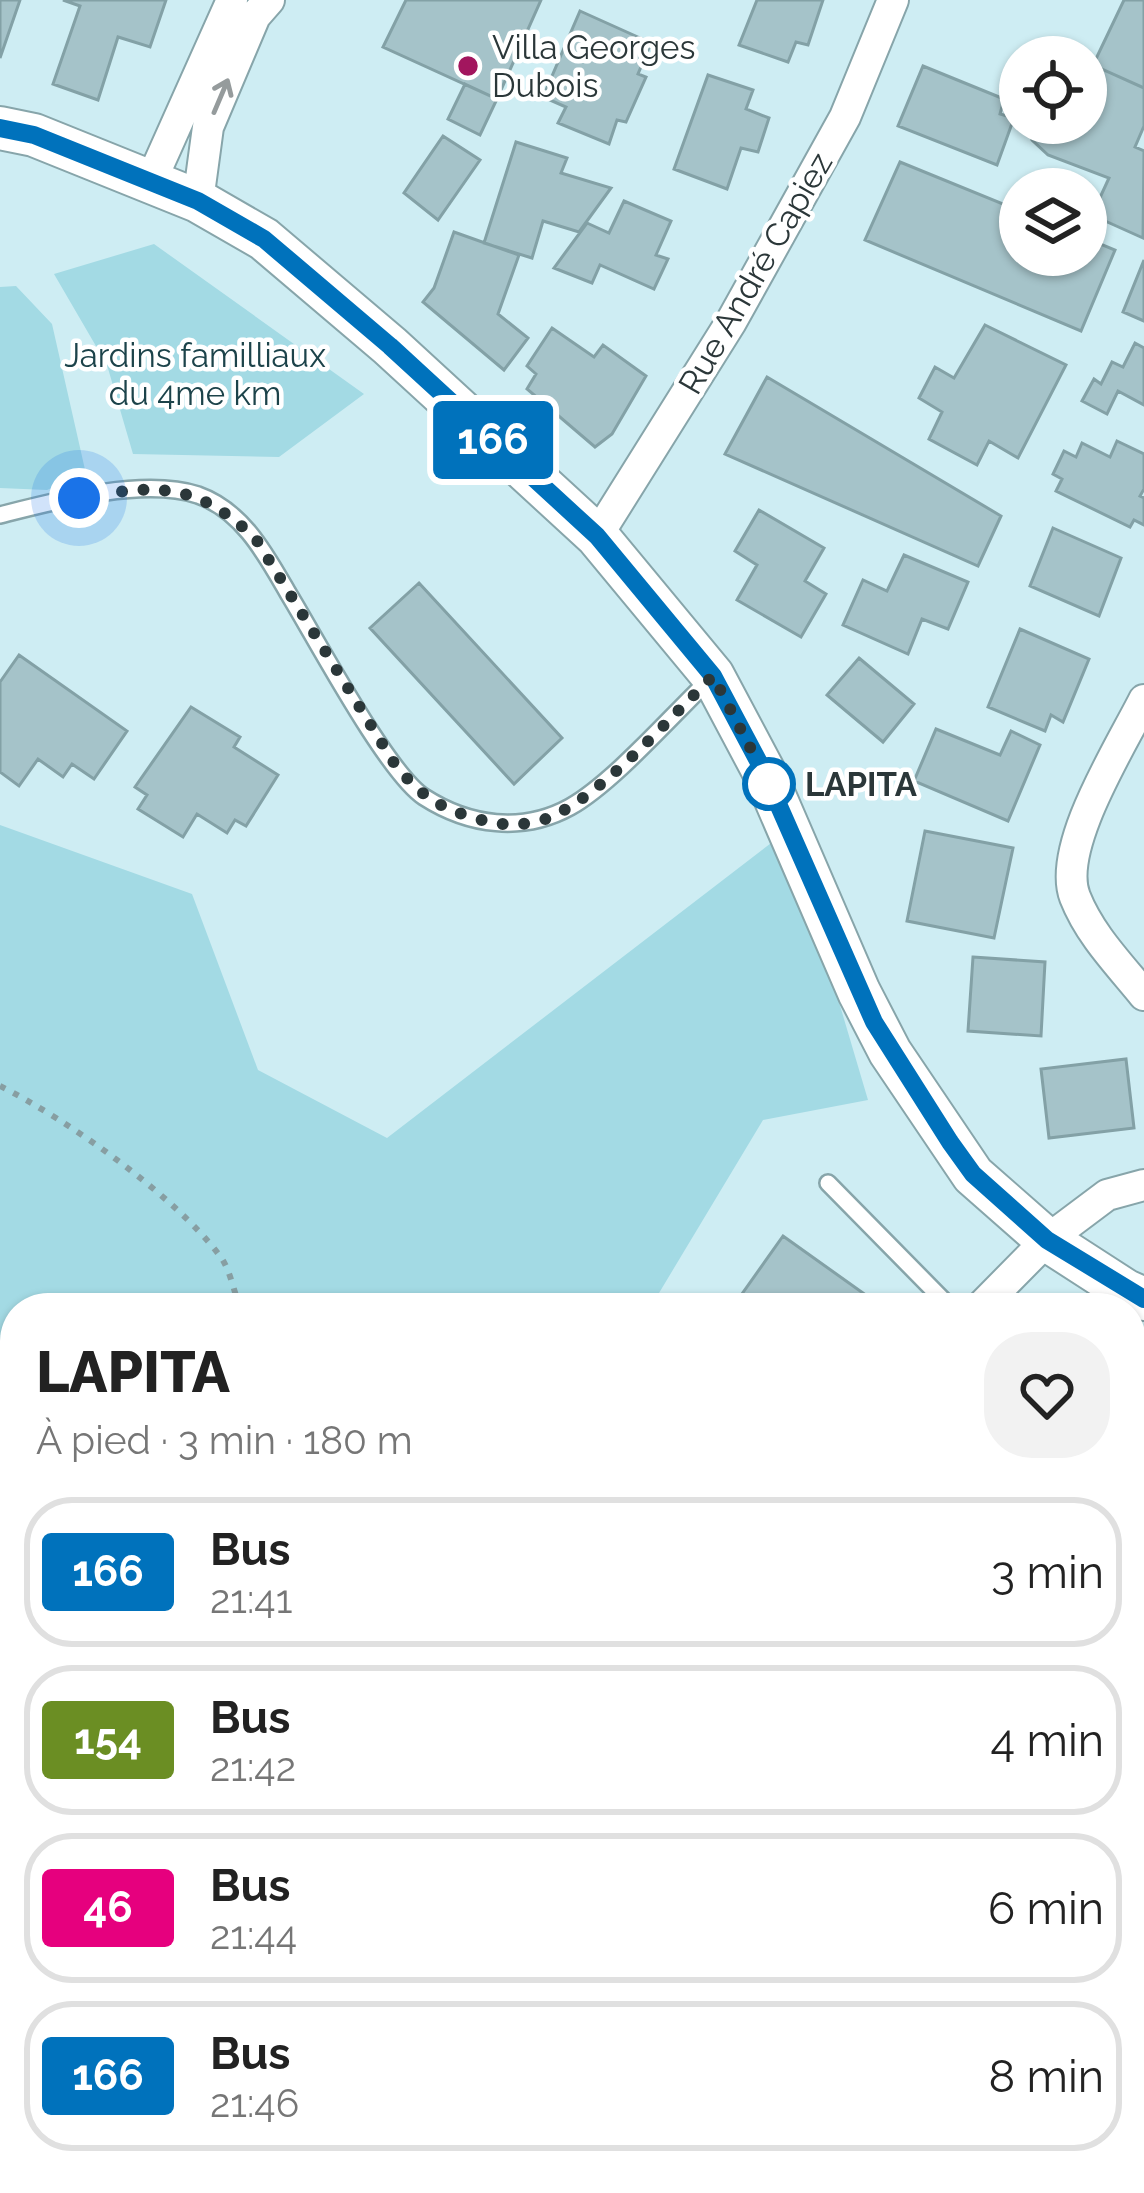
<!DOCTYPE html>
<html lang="fr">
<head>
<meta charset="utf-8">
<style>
	body { margin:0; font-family:Raleway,sans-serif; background:#f2f2f2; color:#222; height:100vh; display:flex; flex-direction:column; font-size:45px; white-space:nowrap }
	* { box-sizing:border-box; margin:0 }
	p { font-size:39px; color:#767676 }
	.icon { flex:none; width:66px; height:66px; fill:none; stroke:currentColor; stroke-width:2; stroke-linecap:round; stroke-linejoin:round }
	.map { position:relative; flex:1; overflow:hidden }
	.sheet { position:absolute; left:0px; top:1293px; width:1146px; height:900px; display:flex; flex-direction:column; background:#fff; border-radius:48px 48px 0 0; box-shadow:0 3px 9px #0004 }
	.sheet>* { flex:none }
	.badge { padding:0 24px; border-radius:9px; font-size:42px; line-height:78px }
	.buttons { position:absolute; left:999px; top:36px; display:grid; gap:24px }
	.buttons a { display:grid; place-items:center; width:108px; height:108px; border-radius:50%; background:#fff; box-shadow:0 3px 9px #0004; font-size:60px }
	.you { position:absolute; width:60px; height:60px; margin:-30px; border:9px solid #fff; border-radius:50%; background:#1a73e8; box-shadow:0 0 0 18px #1a73e833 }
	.map>.badge { position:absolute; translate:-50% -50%; box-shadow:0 0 0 6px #fff }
	.round { display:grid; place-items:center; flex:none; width:126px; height:126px; border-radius:48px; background:#f2f2f2 }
	.head { display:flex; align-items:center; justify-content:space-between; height:204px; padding:0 36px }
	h1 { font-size:57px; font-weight:800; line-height:90px }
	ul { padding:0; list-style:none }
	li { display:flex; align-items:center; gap:36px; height:150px; margin:0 24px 18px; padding:0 12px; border:6px solid #e0e0e0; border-radius:48px }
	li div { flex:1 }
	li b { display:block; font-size:45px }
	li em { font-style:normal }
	li .badge { min-width:132px; font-weight:700; text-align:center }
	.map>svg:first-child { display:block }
</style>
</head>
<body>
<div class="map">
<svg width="1144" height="2193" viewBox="0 0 1144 2193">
	<rect width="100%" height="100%" fill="#ceedf3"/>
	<!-- green -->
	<path fill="#a3dae4" d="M154,244L364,394L279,457L133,454L107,365L54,274Z
		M16,286L52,324L86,474L47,490L0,488V287Z
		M0,825L192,894L258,1070L387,1138L788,830L868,1100L763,1120L650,1308H15V1511L0,1491Z
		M1144,1765V2102L1131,2111V1773Z
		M15,2125V2178H289L301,2193H0V2171Z
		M710,2178H928V2193H701Z"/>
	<!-- building -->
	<path fill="#a5c3c9" stroke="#83a1a6" stroke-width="3" d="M0,0H20L0,58Z
		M63,0H166L150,47L118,37L98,100L53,84L80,6Z
		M406,0H541L497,99L383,47Z
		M757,0H823L808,45L796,42L788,62L739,45Z
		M1124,0H1144V88L1093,65Z
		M580,11L651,43L638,74L646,77L626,122L617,120L609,144L558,123L566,107L543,97Z
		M1093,65L1144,88V126L1135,147L1144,151L1143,238L1092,215L1109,178L1048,155L1032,140L1031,123H1086V82Z
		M923,66L1004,99L1000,114L1014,118L997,165L898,126Z
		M708,75L753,90L746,109L769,118L758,152L741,148L727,189L674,169Z
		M465,84L497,99L480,135L448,119Z
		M443,136L480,160L438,220L404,193Z
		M516,142L567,158L561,173L611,188L579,232L543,221L532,258L484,243Z
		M900,162L1020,211V255H1086V238L1115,250L1081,331L865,240Z
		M624,201L671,221L656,255L668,259L654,289L600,265L592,283L554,268L587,223L609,233Z
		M454,232L519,255L498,314L528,338L504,370L423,302L434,288Z
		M1144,260V321L1123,312Z
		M985,325L1066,365L1018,458L989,441L977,465L929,439L942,412L919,398L935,367L954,378Z
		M552,328L594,357L603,345L646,376L612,434L595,447L527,389L536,374L527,366Z
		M1135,343L1144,348V405L1118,391L1107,414L1082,401L1094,379L1101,384L1112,362L1123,367Z
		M767,377L1001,516L978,566L725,454Z
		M1117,441L1144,454V489L1140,496L1144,498V525L1134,520L1130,527L1056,491L1062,479L1053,474L1064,451L1076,457L1082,443L1110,457Z
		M759,510L824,548L805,581L826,594L801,637L737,600L757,565L735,551Z
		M1053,528L1121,558L1099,616L1030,586Z
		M904,555L968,582L948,629L922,619L908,654L843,625L863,580L887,591Z
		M419,583L562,738L514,784L370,628Z
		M1020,629L1089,659L1063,722L1051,715L1045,731L988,707Z
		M19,655L127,731L94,779L72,764L63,777L38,759L19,786L0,772V682Z
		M859,658L914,704L883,742L827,695Z
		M191,707L240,737L234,747L278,775L246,826L235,820L227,833L197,814L183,837L138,809L147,795L135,787Z
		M936,729L1000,755L1011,731L1040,745L1008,821L914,781Z
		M925,831L1013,848L994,938L907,921Z
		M973,957L1045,962L1041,1036L968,1031Z
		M1126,1059L1134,1128L1049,1138L1041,1069Z
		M783,1236L884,1308H732Z
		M1144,1588V1686L1131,1692V1594Z
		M1131,2141H1144V2193H970V2178H1131Z
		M441,2178H664L655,2193H431Z"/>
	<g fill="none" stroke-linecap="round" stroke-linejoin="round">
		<defs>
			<path id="lane" d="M0,515C55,501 143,477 198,495C243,511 266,555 288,593C315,637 387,773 424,797C469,826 523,833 570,807C613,783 673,714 711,678
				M828,1183L951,1308
				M1131,1455L1144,1451"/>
			<path id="street" d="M151,181L232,0
				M198,201L208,127L255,16L269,0
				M597,536L731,322L845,117L893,0
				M1144,700C1121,746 1056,848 1075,897C1090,935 1119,964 1144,995
				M980,1308L1047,1240L1107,1195L1144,1185
				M406,2184L410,2178"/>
			<path id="secondary" d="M0,128L34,135L198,201L264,239L390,346L597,536L713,676L764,772L859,992L890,1052L973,1175L1047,1240L1126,1291L1144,1299"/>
		</defs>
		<!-- lane casing -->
		<use href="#lane" stroke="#87a5aa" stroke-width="20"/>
		<!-- street casing -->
		<use href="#street" stroke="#87a5aa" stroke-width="34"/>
		<!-- secondary casing -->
		<use href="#secondary" stroke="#87a5aa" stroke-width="46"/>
		<!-- path -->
		<path stroke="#879ea2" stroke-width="6" stroke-dasharray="6 9" stroke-linecap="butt" d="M0,1086C68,1120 174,1195 220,1256C230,1269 234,1292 240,1308
			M0,2021L15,1985
			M61,2193L65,2178"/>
		<!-- lane -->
		<use href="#lane" stroke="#fff" stroke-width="15"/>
		<!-- street -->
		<use href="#street" stroke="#fff" stroke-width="30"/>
		<!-- secondary -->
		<use href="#secondary" stroke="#fff" stroke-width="42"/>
	</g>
	<!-- one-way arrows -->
	<defs><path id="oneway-shaft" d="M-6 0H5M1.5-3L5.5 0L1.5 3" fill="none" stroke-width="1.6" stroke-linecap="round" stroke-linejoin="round" transform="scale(3)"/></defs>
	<use stroke="#959b9c" href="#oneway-shaft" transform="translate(221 96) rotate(-67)"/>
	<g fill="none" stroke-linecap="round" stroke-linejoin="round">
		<defs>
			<path id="line" d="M0,128L34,135L198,201L264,239L390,346L597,536L713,676L764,772L874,1022L950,1142L973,1174L1047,1240L1144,1299"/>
		</defs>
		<!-- line casing -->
		<use href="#line" stroke="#fff" stroke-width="27"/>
		<!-- line -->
		<use href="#line" stroke="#0072bc" stroke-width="18"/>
		<!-- walk -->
		<path stroke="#2b3739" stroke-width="12" stroke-dasharray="0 21.6" d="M79,498C158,484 196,482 256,539L396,766C420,794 436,806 471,817C493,824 512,827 535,822C588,812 672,715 713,676L769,784"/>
	</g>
	<!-- markers -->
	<circle fill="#a2165e" stroke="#fff" stroke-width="4.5" cx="468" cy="66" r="12"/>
	<circle fill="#fff" stroke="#0072bc" stroke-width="6" cx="769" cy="784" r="24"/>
	<g text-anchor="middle" stroke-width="9" stroke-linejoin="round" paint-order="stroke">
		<!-- poi labels -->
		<g font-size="33" fill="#2b3739" stroke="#fff" text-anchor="start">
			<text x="492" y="59">Villa Georges<tspan x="492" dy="38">Dubois</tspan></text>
		</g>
		<!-- street labels -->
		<g font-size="33" fill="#2b3739" stroke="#fff">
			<text transform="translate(755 273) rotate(-60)" y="12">Rue André Capiez</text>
		</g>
		<!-- park labels -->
		<g font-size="33" fill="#1c434a" stroke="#fff">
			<text x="195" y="367">Jardins familliaux<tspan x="195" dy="38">du 4me km</tspan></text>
		</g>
		<!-- stop labels -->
		<g font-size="33" font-weight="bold" fill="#2b3739" stroke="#fff" text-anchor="start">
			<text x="805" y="796">LAPITA</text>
		</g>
	</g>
</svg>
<div class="buttons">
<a><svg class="icon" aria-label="locate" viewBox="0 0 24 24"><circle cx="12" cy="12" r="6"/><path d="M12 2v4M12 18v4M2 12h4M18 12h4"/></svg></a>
<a><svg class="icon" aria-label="layers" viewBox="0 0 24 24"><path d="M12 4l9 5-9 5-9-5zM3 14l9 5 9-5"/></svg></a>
</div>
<div class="you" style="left:79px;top:498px"></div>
<b class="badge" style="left:493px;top:440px;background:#0072bc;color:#fff">166</b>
<section class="sheet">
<div class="head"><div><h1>LAPITA</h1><p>À pied · 3 min · 180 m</p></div><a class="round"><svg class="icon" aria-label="heart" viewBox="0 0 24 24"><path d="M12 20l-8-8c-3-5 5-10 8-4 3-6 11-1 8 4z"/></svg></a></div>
<ul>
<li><span class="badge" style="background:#0072bc;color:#fff">166</span><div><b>Bus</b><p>21:41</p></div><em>3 min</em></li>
<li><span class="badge" style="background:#6b8e23;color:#fff">154</span><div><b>Bus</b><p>21:42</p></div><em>4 min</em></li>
<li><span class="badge" style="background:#e6007e;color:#fff">46</span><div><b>Bus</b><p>21:44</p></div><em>6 min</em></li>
<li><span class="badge" style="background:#0072bc;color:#fff">166</span><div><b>Bus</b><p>21:46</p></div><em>8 min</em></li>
</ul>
</section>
</div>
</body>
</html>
